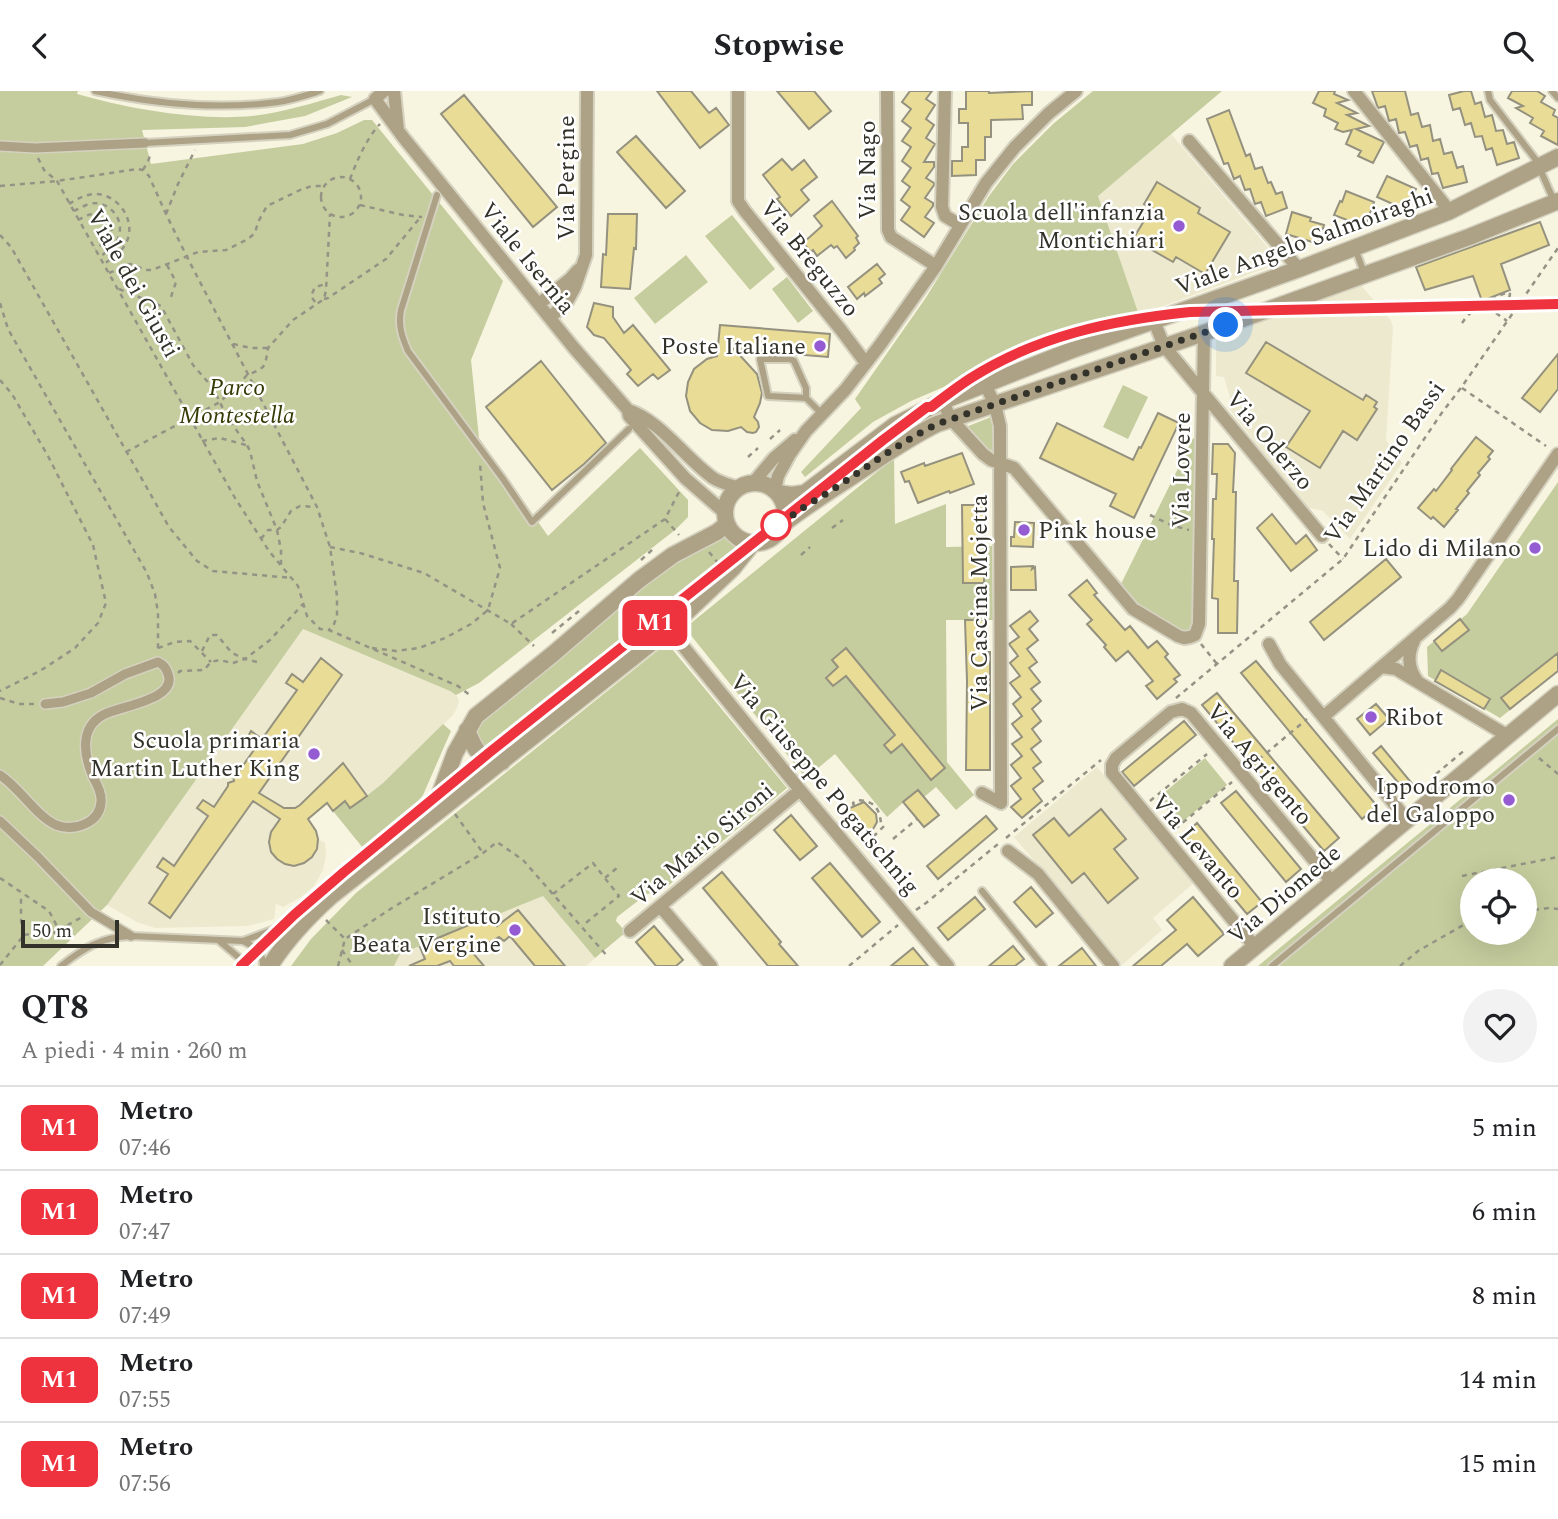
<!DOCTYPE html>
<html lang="it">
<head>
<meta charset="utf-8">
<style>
	body { margin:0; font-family:Spectral,serif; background:#f2f2f2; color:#202124; height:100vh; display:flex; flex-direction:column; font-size:26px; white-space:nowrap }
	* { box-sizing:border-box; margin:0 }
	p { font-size:23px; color:#757577 }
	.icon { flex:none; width:38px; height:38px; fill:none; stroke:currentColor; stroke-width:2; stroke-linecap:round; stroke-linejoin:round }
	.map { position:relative; height:875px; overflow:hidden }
	.details { display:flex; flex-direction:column; background:#fff; flex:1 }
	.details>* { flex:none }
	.badge { padding:0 14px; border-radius:10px; font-size:24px; line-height:46px }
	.tools { position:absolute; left:1460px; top:777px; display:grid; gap:14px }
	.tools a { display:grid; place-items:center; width:77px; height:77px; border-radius:50%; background:#fff; box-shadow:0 7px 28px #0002; font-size:35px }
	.scale { position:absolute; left:21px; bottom:18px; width:98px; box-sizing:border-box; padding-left:7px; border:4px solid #33322a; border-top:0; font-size:19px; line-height:24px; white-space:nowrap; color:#33322a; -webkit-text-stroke:5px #fff; paint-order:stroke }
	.you { position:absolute; width:35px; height:35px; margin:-18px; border:5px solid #fff; border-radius:50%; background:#1a73e8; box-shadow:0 0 0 10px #1a73e833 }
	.map>.badge { position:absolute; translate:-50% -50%; box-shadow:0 0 0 4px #fff }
	.round { display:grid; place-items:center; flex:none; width:74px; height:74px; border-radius:37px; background:#f2f2f2 }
	.headline { display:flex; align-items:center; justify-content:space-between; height:119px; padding:0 21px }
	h1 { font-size:33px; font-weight:700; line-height:52px }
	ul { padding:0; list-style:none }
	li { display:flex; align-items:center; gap:21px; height:84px; padding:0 21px; border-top:2px solid #e0e0e0 }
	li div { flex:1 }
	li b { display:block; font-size:26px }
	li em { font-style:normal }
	li .badge { min-width:77px; font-weight:700; text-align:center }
	header { display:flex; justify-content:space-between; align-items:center; height:91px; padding:0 21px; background:#fff; font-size:32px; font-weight:700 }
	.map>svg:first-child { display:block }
</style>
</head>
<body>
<header><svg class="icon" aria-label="back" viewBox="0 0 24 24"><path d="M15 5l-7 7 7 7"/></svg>Stopwise<svg class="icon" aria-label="search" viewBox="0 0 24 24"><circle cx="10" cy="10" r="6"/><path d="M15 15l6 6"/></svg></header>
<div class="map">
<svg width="1558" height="875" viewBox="0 0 1558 875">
	<rect width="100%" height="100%" fill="#f7f4e0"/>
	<!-- built -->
	<path fill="#ede9ce" d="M1171,43L1276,166L1274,174L1139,224L1098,105Z
		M1360,193L1391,230L1393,237L1386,349L1402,372L1350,448L1323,420L1306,416L1227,315L1231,310L1224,286L1216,285V246Z
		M303,538L450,600L456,604L459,610L457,617L453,624L383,692L350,717L345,710L333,720L327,713L308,728L316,740L318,748L325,752L326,764L323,779L314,795L301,806L283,816L276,813L274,828L248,835L155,837L137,831L107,814Z
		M1097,676L1194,792L1153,827L1162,839L1122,874L1014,746Z
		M543,805L595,867L586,875H394L400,863Z"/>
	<!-- green -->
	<path fill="#c5cd9e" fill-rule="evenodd" d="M0,0H78L77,3C129,18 199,30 252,25C281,22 313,12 341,4L352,6L305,25L245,36L142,39L151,73L303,53L337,42L364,29H372L503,190L471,269L479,347L548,445L640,357L688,409V426L675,439L479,592L456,604L450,600L303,538L107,814L43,875H0Z
		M1093,0H1222L1098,105L1139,224L981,280L911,310L873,331L805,386L801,381L861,317L855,308L925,208L989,105L1013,73L1053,33Z
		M732,124L775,178L750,199L705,145Z
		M686,164L708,191L655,233L634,207Z
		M787,186L813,220L798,232L772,198Z
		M1123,294L1148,306L1128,348L1103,336Z
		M991,326L994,340V358L991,359L988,358L966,336Z
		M1193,347L1195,348L1192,534L1188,539L1184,540L1143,519L1120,495Z
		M894,367L895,433L946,413V456L992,455L993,529H946L947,671L974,704L956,719L936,696L924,706L917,699L887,726L835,663L806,687L685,537ZM847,558L945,677L931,688L902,653L892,662L884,654L895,644L846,585L833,595L826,587L838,576L833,569Z
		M1558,391V580L1500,627L1428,585L1427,556L1467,523Z
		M724,446L740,456L728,473L708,491L503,656C485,662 482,656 476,640L480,628L668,477L685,466Z
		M667,552L787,697L663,799L647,803L617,826L616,830L626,841L595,867L543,805L400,863L394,875H291L311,848L356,802Z
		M1558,628V875H1258ZM1472,789H1524V842H1472Z
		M443,633L451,640L423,704L417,712L363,757L333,720L345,710L351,717L383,692Z
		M1205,667L1227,694L1181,732L1157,708Z"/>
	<!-- building -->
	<path fill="#e9dc97" stroke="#94917f" stroke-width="2" d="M657,0H691L709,22L716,17L729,34L700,57Z
		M777,0H814L831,20L809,38Z
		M910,0H932L926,8L935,14L926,28L934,34L926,47L935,53L924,71H934V76L926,87L934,92V94L925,107L933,112V115L925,126L934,132L924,146L901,129L910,116L901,109L910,96L902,90L911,77L902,70L911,56L902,50L911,37L902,30L911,18L902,11Z
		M966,0H989V2L1032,0V14H1022L1023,28L991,29V46H985V69H976V84L952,85V70H962V56H968V32H959V18H966Z
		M1319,0H1335L1334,3L1348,9L1337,12L1357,22L1347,24L1369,35L1356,38L1384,51L1373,72L1358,65L1361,60L1346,53L1352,39L1343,41L1335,38L1338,32L1324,25L1326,18L1313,12Z
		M1372,0H1405L1411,24L1418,22L1422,36L1430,34L1433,50L1440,48L1444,63L1452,61L1457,77L1463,75L1467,91L1443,97L1438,82L1432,83L1428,67L1421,69L1417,54L1410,56L1405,41L1399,42L1396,28L1389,30L1385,15L1378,17Z
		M1464,0H1471L1475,13L1481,11L1485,26L1492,24L1496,40L1503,39L1507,53L1514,51L1519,67L1497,74L1492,57L1486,59L1482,45L1475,46L1471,32L1465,34L1460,17L1453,19L1449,4Z
		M1512,0H1537L1545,5L1541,11L1555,19L1553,24L1558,27V54L1541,45L1544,40L1530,32L1533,27L1516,17L1523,15L1508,7Z
		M464,4L557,116L533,136L441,23Z
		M1229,19L1246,65L1250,63L1255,78L1262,76L1268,92L1271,91L1276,103L1282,101L1287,117L1266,125L1261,111L1255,113L1250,98L1245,99L1240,85L1234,88L1228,72L1224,73L1207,28Z
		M636,45L685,100L666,117L617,61Z
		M782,68L792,79L804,69L817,86L801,99L809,109L791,125L777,108L780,106L763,84Z
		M1387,85L1416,98L1406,119L1377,106Z
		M1157,91L1200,117L1198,122L1230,141L1205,183L1176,166L1173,171L1133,148L1152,117L1144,113Z
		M1346,100L1374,111L1365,136L1334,124L1340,110L1342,111Z
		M832,110L858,145L856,147L859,152L854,157L855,159L846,167L837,155L834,157L831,154L817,165L813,159L811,161L803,152L822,135L814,125Z
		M1292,121L1311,127L1310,130L1324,134L1319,153L1286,143Z
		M608,123H637L636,158L634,157L630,198L601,196L603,163L606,164Z
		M1540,131L1549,154L1501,173L1510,199L1482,210L1473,185L1425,199L1416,176Z
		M877,173L885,183L879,188L882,192L865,205L864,202L857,208L848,196Z
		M594,212L613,216V226L624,242L633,234L670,279L658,288L653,283L638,295L627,283L631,279L604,247L594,244L587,236Z
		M720,234L830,243L828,266L734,258L757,283L762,302L760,312L754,326L758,331L759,336L756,341L753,342L747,341L741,336L728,340L712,339L700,332L690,320L686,305L688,291L694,278L707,268L717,265Z
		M1266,251L1363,309L1366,304L1377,311L1374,316L1377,318L1357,349L1343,340L1320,377L1286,356L1310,320L1246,282Z
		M1558,263V298L1540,321L1522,307Z
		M541,270L606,352L584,373L552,399L486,316Z
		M1158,322L1179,332L1134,427L1110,415L1116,403L1040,367L1057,332L1133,369L1139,356L1141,357Z
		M1476,346L1493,360L1488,366L1490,368L1478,382L1480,384L1467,400L1469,402L1456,418L1458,419L1444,436L1433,426L1431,428L1418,417L1434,398L1436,400L1452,379L1451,378Z
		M1213,353H1228L1235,362L1233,401H1236L1234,490H1238L1237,542H1218V508L1212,507L1214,448H1212L1213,408H1216L1217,383H1212Z
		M962,362L974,393L950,402L949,400L918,412L909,390L905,391L901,381L924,372L925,375Z
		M962,414H985L984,492H963Z
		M1272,423L1296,453L1306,444L1317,459L1291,480L1257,437Z
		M1015,431L1034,432L1033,456L1011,455V446H1014Z
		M1386,468L1401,486L1324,549L1310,531Z
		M1033,475L1032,478L1035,476L1036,499H1011V476Z
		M1087,489L1097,502L1094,504L1125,539L1130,535L1148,557L1157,550L1168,563L1165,566L1180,584L1174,588L1177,591L1157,608L1146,595L1153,590L1128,560L1116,570L1104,556L1106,554L1087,533L1092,529L1069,504Z
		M1030,520L1038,530L1029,538L1038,549L1027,558L1037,571L1029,577L1040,591L1031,598L1041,610L1032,618L1041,630L1032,638L1041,650L1031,658L1041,671L1033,677L1043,690L1033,698L1042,710L1022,727L1011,716L1021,708L1011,695L1021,687L1011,674L1022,665L1012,653L1022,646L1012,633L1022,625L1013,613L1021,606L1010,592L1020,585L1010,572L1018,565L1009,553L1019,546L1010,535Z
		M1460,528L1469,539L1442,560L1434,550Z
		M965,529H985L986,561H990V679H966L967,590Z
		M846,557L945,677L931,689L902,653L891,662L884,654L895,644L846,585L833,595L826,587L838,576L832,569Z
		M1558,562V580L1510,618L1501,607Z
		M321,567L342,584L259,702L284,717H295L300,714L343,672L367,705L350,717L345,710L333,720L327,712L308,728L316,740L318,748L317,758L312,766L304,772L294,775L285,773L277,768L271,761L269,751L271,741L280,728L253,710L170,827L149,812L168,783L157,776L163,767L174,775L208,725L197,717L203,709L214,716L228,695V692L234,690L233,684L237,683L256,656L246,649L251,640L262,648L297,599L286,592L292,583L303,591Z
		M1256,570L1377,715L1362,728L1241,582Z
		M1441,579L1490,608L1484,618L1435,590Z
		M1217,602L1339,747L1324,760L1202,614Z
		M1376,613L1389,628L1370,644L1357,628Z
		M1184,630L1196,644L1134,695L1122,681Z
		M1381,655L1414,695L1407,702L1373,662Z
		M918,699L939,724L924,736L903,711Z
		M1236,700L1301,778L1286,791L1221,712Z
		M864,711L876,723L877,731L872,740L868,742L858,743L845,731L850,717Z
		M1101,718L1126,748L1114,758L1138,787L1108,812L1084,782L1072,792L1033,744L1054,727L1069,745Z
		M791,724L817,755L800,769L774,739Z
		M986,725L997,738L938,788L927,775Z
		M1197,732L1262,811L1247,823L1182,745Z
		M830,772L880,831L862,846L812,787Z
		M722,781L781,851L779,853L798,875H768L703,797Z
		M1031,796L1053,822L1036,836L1014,811Z
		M975,806L985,818L948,849L938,837Z
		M1193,806L1224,843L1198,865L1187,853L1161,875H1133L1176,839L1167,829Z
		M518,819L565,875H535L510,845L504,850L499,846L479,858L472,861L484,875H454L450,870L437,875H409L425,868L420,856L426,854V852L483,828L484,830L491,827L497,835Z
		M654,835L683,869L676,875H656L636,851Z
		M1013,855L1024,868L1015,875H989Z
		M913,857L928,875H891Z
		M1082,857L1096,875H1059Z"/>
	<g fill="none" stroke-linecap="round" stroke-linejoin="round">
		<defs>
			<path id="service" d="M95,0C155,13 217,19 278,11C292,9 307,4 320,0
				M1488,0L1490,9L1536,69L1554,110
				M1552,0L1558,7
				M145,52L290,44L327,33L375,8
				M437,104L401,219C398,235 402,246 408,260L503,388L532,431L629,338
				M1355,157L1364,182
				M806,307V297L794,270L790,268H760L768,305L806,307L822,323
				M982,800L1043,875
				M218,849L249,875
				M243,850C255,856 263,860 263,875
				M61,875C84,857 101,846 131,845L243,850L299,829
				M1272,875L1558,638"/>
			<path id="pedestrian" d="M0,55L35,57L145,52
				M0,684C20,697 36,725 56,734C74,741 100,732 101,711C102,703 97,693 93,686C84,665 79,637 103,624C119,615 178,609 168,583C166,577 164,574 158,571L125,583L91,602L63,611L45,613
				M0,730L38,766L91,821L131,845"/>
			<path id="minor" d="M384,0L375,8L403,46L574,257L628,319L629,325L685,387L725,422
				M394,0L398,39
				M738,0V110L744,119L841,239L865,271
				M887,0L888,139L891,146L936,175
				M945,0L942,116L945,125L960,134
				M1354,0L1444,113L1448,121
				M1189,50L1299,178
				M539,213L570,188L578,179
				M550,227L568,209L575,196L586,164L587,0
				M1154,230L1164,255L1322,445
				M943,310L950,327L983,363L991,369L1014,377L1133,518L1178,545L1184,547L1190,546L1195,544L1199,533L1204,242
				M628,319C661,330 685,367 713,387C721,392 730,394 739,397
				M753,392L774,367L795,349
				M775,399L778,385L790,363L806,340L845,299L880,254L936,175L986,92L1015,56L1049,22L1076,0
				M669,538L800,699L948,875
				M1414,550C1407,564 1408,578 1418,591
				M1269,553L1280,573L1408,730
				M1382,576L1396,578L1508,645
				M1323,626L1450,517L1458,508L1558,363
				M982,702L1001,712L1000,335L995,314L985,293
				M1008,760L1038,783L1113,875
				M660,815L711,875
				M630,840L800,699
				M1255,856L1112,682V674L1116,667L1171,621L1182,618L1191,622L1333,792"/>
			<path id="tertiary" d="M725 422a30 30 0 1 1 60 0a30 30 0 1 1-60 0Z
				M778,402L791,404L805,402L895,334L943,310L1072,259L1299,178L1448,121L1558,66
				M783,433C805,416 827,402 850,387C879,368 906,348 937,333L1204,242L1469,146L1558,110
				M467,639C476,662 478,665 502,671
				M432,724L455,662L476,625L553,563L639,489L673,464L717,441L727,433
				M270,875C286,849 307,827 330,806L669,538L733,477L753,452
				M1232,875L1558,603"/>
		</defs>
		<!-- service casing -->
		<use href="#service" stroke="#d4d1bf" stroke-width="10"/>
		<!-- pedestrian casing -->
		<use href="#pedestrian" stroke="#d4d1bf" stroke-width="12"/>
		<!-- minor casing -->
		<use href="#minor" stroke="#d4d1bf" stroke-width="16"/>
		<!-- tertiary casing -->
		<use href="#tertiary" stroke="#d4d1bf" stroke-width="19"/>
		<!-- path -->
		<path stroke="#959385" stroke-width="2.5" stroke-dasharray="5 5" stroke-linecap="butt" d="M38,67L44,79L57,90L235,407L269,460L298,495L307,525L320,538L329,539L458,595L471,605
			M143,79L149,68L150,63
			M321 106a20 20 0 1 1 40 0a20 20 0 1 1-40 0Z
			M350,88C357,70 366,48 380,33
			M0,95L57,90L138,78L143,79L149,85L166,123L187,166L317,416L330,456L337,505V525L334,533L329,539
			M69,113C77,108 86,103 95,103C118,103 136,129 127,150C122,161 113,168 103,173
			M360,114L403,124L422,126
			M74,120C78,118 83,115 89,113C108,108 126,128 118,147C115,156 107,161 99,166
			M166,123L178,93L195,59
			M78,129C95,119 107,119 112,140L104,152L95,158
			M0,144L11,156L169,436L197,470L213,480L292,487
			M167,174L176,191L171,206
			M109,182L130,173L146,179H152L198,161L226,159L248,148L255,142L258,131L267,115L300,99L312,95H324
			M119,198L161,215L193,274L213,297L227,326L247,354L250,360L257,390L277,439L281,459V475
			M324,208L328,207L386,168L419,128
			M315,211L311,205L315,196L326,193
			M0,212L8,238L147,482L155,503L158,522V561
			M1496,222L1507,230
			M1462,232C1465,228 1469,222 1474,220C1489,214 1505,232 1510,203L1508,201L1486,210V219
			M233,253L251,257H268
			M0,289L12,303L48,365L93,454L106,512L98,532L75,557L40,580L0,600
			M1462,297L1546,355
			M770,348L780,339
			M202,350L220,347L246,354
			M126,361L220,311L227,304L235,298L247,284L257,280L263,276L266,269L268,257L293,229L324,208L326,199L330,123
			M748,366L758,357
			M1150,424L1171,434L1189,439
			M665,428L679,444
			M832,437L843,429
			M261,448L268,439H277L281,436L291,420L300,415L315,416
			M1329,453L1343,468
			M330,456L360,462L424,482L511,533L665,428L680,399
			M709,461L718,472
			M801,464L810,456
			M641,469L653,458
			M511,533L534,555
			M552,542L579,520
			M1201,553L1217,573
			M158,557L175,551L190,550L211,571
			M372,557L396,560L419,557L445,547L471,533L488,519L500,477L483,412L480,372
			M202,560L210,544H217L232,562L245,568L270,549L303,513
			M178,582L180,580L204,579L211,571L219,569L233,572L245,568L261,572
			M0,607L19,613H34
			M1176,607L1343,468L1441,323L1463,294L1558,157
			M1539,667L1558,683
			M1251,675L1307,628
			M1436,683L1466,658
			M1150,710L1207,663
			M854,715L853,712L857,709C874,710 879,716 881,732L884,735L874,745L878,753L872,759L874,761L871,763
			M455,723L483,762
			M1175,738L1232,691
			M1006,747L1101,669
			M893,748L917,728
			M1462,785L1558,766
			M0,787L49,820L59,839L82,826
			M605,787L618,776
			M553,803L593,772L619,805L582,835
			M916,819L926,812L998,753
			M1524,820L1549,817L1558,818
			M326,829L345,848
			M24,844C41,840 40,851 59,839
			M342,859L353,875
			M0,874L24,844L21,830V803
			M338,875L345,848L392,817L483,762L497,751L523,769L608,866
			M849,875L898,834
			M1400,875L1418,860L1472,829"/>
		<!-- service -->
		<use href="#service" stroke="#ada186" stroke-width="6"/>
		<!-- pedestrian -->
		<use href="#pedestrian" stroke="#ada186" stroke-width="9"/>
		<!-- minor -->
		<use href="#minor" stroke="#ada186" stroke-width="12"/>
		<!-- tertiary -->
		<use href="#tertiary" stroke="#ada186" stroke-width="16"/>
	</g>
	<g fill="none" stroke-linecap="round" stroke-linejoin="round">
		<defs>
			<path id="line" d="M241,875L294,824L344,781L490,661L883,349L927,316H931C944,306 957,296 971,287C1037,245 1112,229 1190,221L1558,213"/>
		</defs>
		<!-- line casing -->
		<use href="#line" stroke="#fff" stroke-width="16"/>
		<!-- line -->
		<use href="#line" stroke="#ee333e" stroke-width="10"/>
		<!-- walk -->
		<path stroke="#33322a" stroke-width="7" stroke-dasharray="0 12.6" d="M776,434L780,438C789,422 817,409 832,399C867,376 899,352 937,333L1226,234"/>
	</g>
	<!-- markers -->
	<g fill="#945bd2" stroke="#fff" stroke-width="2.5">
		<circle cx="1179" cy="135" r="7"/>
		<circle cx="820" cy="255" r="7"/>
		<circle cx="1024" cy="439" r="7"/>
		<circle cx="1535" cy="457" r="7"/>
		<circle cx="1371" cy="626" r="7"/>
		<circle cx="314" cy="663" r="7"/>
		<circle cx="1509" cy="709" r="7"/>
		<circle cx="515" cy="839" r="7"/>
	</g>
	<circle fill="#fff" stroke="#ee333e" stroke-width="3.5" cx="776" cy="434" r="14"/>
	<g text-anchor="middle" stroke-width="5" stroke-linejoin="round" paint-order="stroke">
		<!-- street labels -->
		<g font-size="24" fill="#33322a" stroke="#fff">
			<text transform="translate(867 79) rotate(-90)" y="8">Via Nago</text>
			<text transform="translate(566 87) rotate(-90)" y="8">Via Pergine</text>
			<text transform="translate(1304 150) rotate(-20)" y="8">Viale Angelo Salmoiraghi</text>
			<text transform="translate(528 167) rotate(51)" y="8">Viale Isernia</text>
			<text transform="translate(810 167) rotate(51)" y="8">Via Breguzzo</text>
			<text transform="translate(134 192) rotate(61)" y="8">Viale dei Giusti</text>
			<text transform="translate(1270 349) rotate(50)" y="8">Via Oderzo</text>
			<text transform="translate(1384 371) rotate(-55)" y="8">Via Martino Bassi</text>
			<text transform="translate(1181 379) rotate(-89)" y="8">Via Lovere</text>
			<text transform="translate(979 512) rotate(-90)" y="8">Via Cascina Mojetta</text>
			<text transform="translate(1260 673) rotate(50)" y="8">Via Agrigento</text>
			<text transform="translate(825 693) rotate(50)" y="8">Via Giuseppe Pogatschnig</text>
			<text transform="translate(702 753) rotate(-40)" y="8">Via Mario Sironi</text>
			<text transform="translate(1198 755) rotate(50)" y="8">Via Levanto</text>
			<text transform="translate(1284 803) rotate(-40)" y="8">Via Diomede</text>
		</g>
		<!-- poi labels -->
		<g font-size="24" fill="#33322a" stroke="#fff" text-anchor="end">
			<text x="1165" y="129">Scuola dell'infanzia<tspan x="1165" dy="28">Montichiari</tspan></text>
			<text x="806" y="263">Poste Italiane</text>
			<text x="1038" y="447" text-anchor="start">Pink house</text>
			<text x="1521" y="465">Lido di Milano</text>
			<text x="1385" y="634" text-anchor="start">Ribot</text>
			<text x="300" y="657">Scuola primaria<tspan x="300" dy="28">Martin Luther King</tspan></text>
			<text x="1495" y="703">Ippodromo<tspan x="1495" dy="28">del Galoppo</tspan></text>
			<text x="501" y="833">Istituto<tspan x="501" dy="28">Beata Vergine</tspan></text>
		</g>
		<!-- park labels -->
		<g font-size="24" font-style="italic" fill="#363b06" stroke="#fff">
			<text x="237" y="304">Parco<tspan x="237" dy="28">Montestella</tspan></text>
		</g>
	</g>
</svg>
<div class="tools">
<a><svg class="icon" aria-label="locate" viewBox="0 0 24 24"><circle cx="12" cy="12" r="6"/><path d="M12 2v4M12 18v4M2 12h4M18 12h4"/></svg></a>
</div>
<div class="scale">50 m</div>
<div class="you" style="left:1226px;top:234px"></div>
<b class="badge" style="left:655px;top:532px;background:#ee333e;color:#fff">M1</b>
</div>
<section class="details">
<div class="headline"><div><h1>QT8</h1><p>A piedi · 4 min · 260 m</p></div><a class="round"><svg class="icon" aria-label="heart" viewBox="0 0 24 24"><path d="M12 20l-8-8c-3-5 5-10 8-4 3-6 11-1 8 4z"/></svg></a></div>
<ul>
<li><span class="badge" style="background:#ee333e;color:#fff">M1</span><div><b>Metro</b><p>07:46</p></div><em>5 min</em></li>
<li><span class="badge" style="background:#ee333e;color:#fff">M1</span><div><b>Metro</b><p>07:47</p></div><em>6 min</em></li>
<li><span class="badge" style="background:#ee333e;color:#fff">M1</span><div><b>Metro</b><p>07:49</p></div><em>8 min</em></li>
<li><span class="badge" style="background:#ee333e;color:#fff">M1</span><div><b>Metro</b><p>07:55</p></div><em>14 min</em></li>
<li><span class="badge" style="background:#ee333e;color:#fff">M1</span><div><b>Metro</b><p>07:56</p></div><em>15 min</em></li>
</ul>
</section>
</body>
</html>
